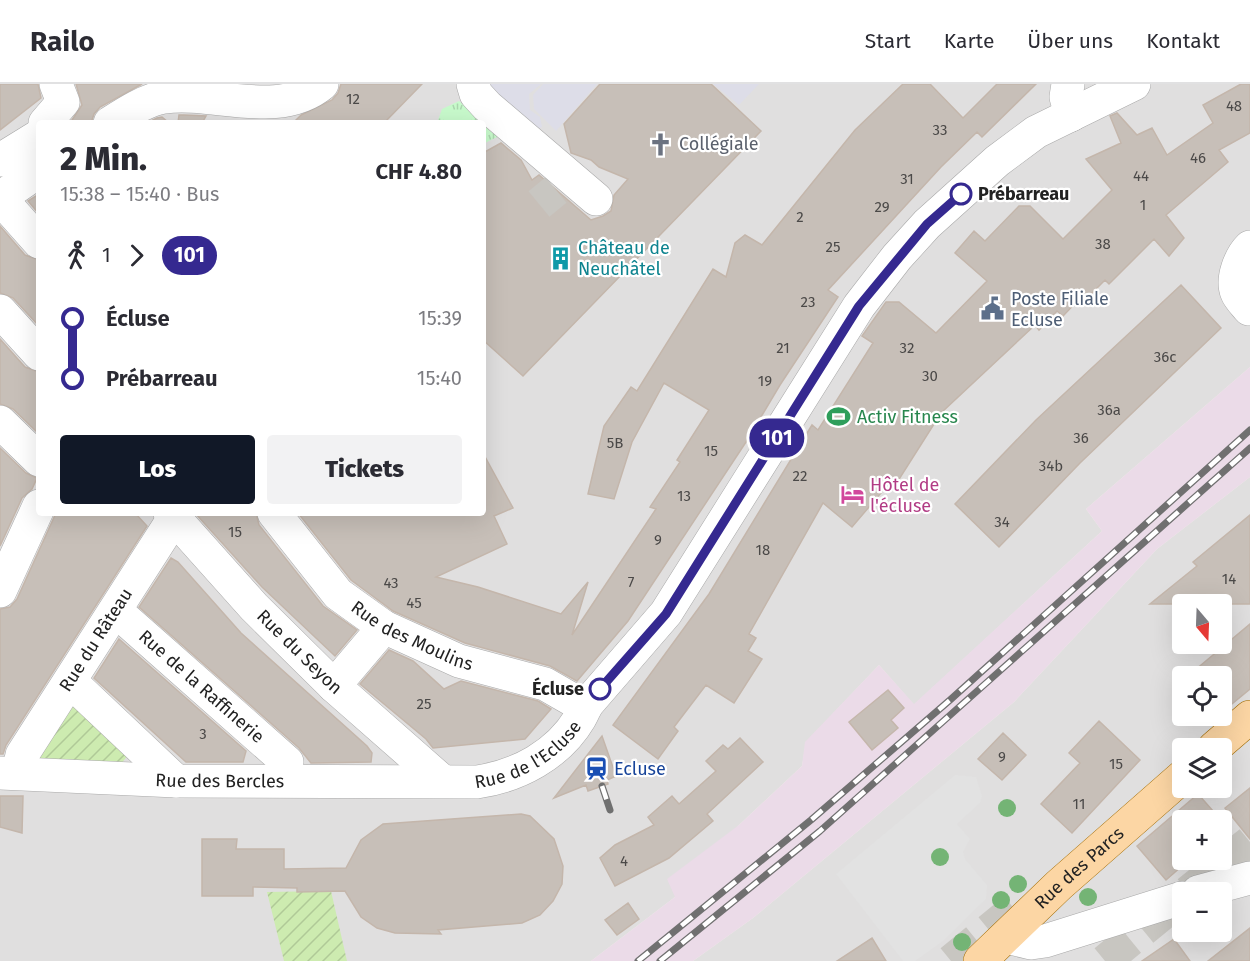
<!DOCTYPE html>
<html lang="de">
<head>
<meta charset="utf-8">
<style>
	body { margin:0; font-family:"Fira Sans",sans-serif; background:#f2f2f3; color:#2b2b33; height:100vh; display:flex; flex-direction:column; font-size:22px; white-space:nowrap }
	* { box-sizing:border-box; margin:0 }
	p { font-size:20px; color:#7c7c81 }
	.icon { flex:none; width:33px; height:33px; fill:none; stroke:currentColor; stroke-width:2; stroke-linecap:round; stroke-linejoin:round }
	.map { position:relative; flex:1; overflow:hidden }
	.details { position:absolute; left:36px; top:36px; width:450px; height:396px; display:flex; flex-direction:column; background:#fff; border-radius:6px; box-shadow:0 6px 24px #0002 }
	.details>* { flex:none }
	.badge { padding:0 12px; border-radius:20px; font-size:21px; line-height:39px }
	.needle { width:39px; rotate:161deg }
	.controls { position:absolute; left:1172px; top:510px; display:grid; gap:12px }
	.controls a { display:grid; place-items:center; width:60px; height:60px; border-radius:6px; background:#fff; box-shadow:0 6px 24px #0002; font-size:30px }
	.map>.badge { position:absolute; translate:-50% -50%; box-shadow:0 0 0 3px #fff }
	.legs { display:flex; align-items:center; gap:9px; height:66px; padding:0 24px; font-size:20px }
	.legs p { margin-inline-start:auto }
	.overview { display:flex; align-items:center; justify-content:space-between; height:102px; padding:0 24px }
	h1 { font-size:33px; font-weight:800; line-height:45px }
	.cta { display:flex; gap:12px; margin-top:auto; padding:12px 24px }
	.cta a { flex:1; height:69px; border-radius:6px; background:#111827; color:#fff; font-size:24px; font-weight:800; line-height:69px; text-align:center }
	.cta a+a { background:#f2f2f3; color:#2b2b33 }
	ul { padding:0 24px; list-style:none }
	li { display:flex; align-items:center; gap:21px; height:60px; font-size:22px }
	li i { display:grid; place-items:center; width:9px; height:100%; margin:0 8px; background:currentColor }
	li i::after { content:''; width:15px; height:15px; margin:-8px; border:4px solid; border-radius:50%; background:#fff }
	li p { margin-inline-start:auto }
	li:first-child i { background:linear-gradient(#0000 50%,currentColor 0) }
	li:last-child i { background:linear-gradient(currentColor 50%,#0000 0) }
	header { display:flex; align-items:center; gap:36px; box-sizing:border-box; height:84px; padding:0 30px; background:#fff; border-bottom:2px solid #e1e1e2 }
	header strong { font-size:28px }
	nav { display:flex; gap:33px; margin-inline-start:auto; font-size:21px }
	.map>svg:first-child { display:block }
</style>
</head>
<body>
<header>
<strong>Railo</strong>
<nav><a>Start</a><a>Karte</a><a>Über uns</a><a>Kontakt</a></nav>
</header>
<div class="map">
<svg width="1250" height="877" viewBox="0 0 1250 877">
	<defs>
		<pattern id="park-tufts" width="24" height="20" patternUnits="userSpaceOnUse" patternTransform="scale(1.5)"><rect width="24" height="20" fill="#c8facc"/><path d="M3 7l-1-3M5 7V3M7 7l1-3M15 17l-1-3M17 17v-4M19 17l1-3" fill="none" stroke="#acd6af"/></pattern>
		<pattern id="garden-furrows" width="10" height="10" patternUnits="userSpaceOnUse" patternTransform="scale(1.5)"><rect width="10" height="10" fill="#cdebb0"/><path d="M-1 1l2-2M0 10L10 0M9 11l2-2" fill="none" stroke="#b0c997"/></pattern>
	</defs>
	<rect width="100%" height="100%" fill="#f2efe9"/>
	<!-- residential -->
	<path fill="#e0dfdf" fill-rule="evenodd" d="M0,0H1250V283L1086,425L1102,447L914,621L879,581L806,658L802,682L739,741L675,813L591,877H0ZM39,39H483V429H39Z
		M1250,393V877H693L753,834L1014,618L1157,465ZM1182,520H1221V560H1182ZM1182,592H1221V632H1182ZM1182,664H1221V704H1182ZM1182,736H1221V776H1182ZM1182,808H1221V848H1182Z"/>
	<!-- railway -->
	<path fill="#ebdbe8" d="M1250,283V393L1157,465L1014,618L753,834L693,877H591L675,813L667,795L739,741L802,682L805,658L879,581L914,620L1102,447L1086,425Z"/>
	<!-- park -->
	<path fill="url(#park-tufts)" d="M459,17L499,52L483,60V39H437L442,25Z"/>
	<!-- garden -->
	<path fill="url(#garden-furrows)" d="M69,619L128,671L121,680L43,679L36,669Z
		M331,807L347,877H284L267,808Z"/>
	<!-- parking -->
	<path fill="#e2e2e2" d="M955,691L976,693L982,712L980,719L957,740L970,755L963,768L965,775L987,801L986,815L943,857L915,877H903L836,790Z"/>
	<!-- plaza -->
	<path fill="#dddde8" d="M489,0H541L529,10L530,26L540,33L542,43L537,45L491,7Z
		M543,0H597L556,47L534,25L533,11Z
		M713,0H759L739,21Z"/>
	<!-- building -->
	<path fill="#c7bfb8" stroke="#c4b6ab" stroke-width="1.5" d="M0,0H38L41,14L0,46Z
		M76,0H142L100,23L94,30L91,39H70L82,21Z
		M341,0H422L384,39H293L301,31L332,16L338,9Z
		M600,0H711L761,47L523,292L483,256V69L501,59L521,76L532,96L539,91L591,136L603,132L611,127L614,111L628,95L599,83L591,76L571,69L564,40Z
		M903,0H930L963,34L997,0H1036L982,53L977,48L941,83L828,206L838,213L780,301L746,358L628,537L577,597L550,582L465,559L393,527L351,496L298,429H483V369L513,424L494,432L507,460L436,493L478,503L561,530L588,498L572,551L656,425L650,423L680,378L677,376L709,326L664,299L632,358L614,415L588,410L604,342L631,303L637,307L713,185L726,193L735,159L745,151L762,161L855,46Z
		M1241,0H1250V49L1219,66L1228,78L1166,131L1184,154L1169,172L1154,155L1109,200L1105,196L1086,215L1083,211L1063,232L1057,227L1039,246L1035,241L941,329L896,400L892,396L852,443L823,419L749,550L756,554L748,567L762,575L734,619L706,601L674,643L678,647L658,675L613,641L709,510L812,341L818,346L873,259L862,252L886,218H899L936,249L987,197L955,169L974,147L985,157L1019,122H1030L1063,155L1112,106L1086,75L1121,59L1110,32L1117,29L1137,51L1152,44L1167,71L1213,39L1203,21Z
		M179,31H184L206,32L202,39H178Z
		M162,33L169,39H147L157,34Z
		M39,110V130L28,117Z
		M0,142L25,171L39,176V242L13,214L0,209Z
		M1181,201L1221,244L1080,379L999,463L955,420L1036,336Z
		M0,255L25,283L39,288V350L13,325L0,320Z
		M0,364L26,389L37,394L32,405L22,414L0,462Z
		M56,429H135L147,442L6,661L3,670H0V525L10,523L17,515Z
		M195,429H256L259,441L323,522L357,546L335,572L262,503Z
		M1250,431V520H1150L1197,482L1193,478Z
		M171,474L178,478L241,549L367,662L372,669L371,678L311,679L299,664L139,523Z
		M1250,540V605L1221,629V592H1188Z
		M119,555L246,667L243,678H186L94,594Z
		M389,566L413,577L444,605L461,597L538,617L551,625L525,655L433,664L426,655L360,600Z
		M888,606L904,624L891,636L898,644L872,666L849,638Z
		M1099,637L1140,676L1072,749L1041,720L1080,679L1069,669Z
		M1003,649L1026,671L1002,696L978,675Z
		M602,652L616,692L607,696L608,700L588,707L586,701L554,714Z
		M740,654L763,678L707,730L713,737L669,774L615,802L600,774L615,761L654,741L648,733L672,712L679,720L716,687L706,677L723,661L728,665Z
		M1250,704V755L1225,724Z
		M1198,710L1221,736H1182V782L1166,796L1137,762Z
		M0,712H23L22,749L0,743Z
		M521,730L530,732L554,755L563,782L562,800L553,817L540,831L522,839L438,846L441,850L395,849L377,844L361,833L345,807L297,808V804L253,803V812H202V755H237L236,765H284V785L346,784L361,756L383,740Z
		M628,819L639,835L617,851L605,836Z
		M1250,844V877H1208Z
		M872,854L886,877H837Z
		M1174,855L1190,877H1142Z"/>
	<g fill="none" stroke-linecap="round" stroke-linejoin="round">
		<!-- minor-tunnel -->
		<path stroke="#c8c6c1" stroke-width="33" stroke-dasharray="33 16" stroke-linecap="butt" d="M539,120L556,106"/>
		<!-- highway-tunnel -->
		<path stroke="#c8c6c1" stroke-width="33" stroke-dasharray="33 16" stroke-linecap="butt" d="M1188,808L1250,758
			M951,877L1022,819
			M1105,877L1182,814"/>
		<defs>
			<g id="minor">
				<path d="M473,0L476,10L487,22L596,115"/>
				<path d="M1068,0L1066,13L1071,31"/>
				<path d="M45,39L63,18L56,0"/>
				<path d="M110,39C124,30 147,15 164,13C215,6 278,36 322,0"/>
				<path d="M0,76L39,52"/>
				<path d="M0,114L39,158"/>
				<path d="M0,114L39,87"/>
				<path d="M1249,225C1245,220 1239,214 1237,209C1231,195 1240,173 1250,163"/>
				<path d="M0,227L39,270"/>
				<path d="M0,338L39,376"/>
				<path id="s1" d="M170,429L254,523L334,602L441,696"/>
				<path id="s2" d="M274,429L338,510L384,543L459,577L545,600L585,623"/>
				<path d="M0,507L39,422"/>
				<path id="s3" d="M116,527L287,678"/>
				<path d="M70,597L176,697"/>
				<path d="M334,602L384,543"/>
				<path id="s4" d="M20,680L22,671L174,434"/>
				<path id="s5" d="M0,689L176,697L477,698C518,692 558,671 580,634C583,629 585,623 589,618L666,529L859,222L897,173L927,140L997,77L1036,48L1134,0"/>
				<path d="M1198,808L1250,794"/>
				<path d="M1006,853L1031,859L1045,857L1182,814"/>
			</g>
			<g id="major">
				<path d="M1214,664L1250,633"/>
				<path id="s6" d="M980,877L1059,801L1182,693"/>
			</g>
		</defs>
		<!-- minor casing -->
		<use href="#minor" stroke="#a9a9a9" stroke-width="34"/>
		<!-- major casing -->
		<use href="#major" stroke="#a06b00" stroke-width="34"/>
		<!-- minor -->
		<use href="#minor" stroke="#fff" stroke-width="33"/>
		<!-- major -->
		<use href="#major" stroke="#fcd6a4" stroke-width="33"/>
		<defs>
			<path id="rail" d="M602,702L610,726
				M638,877L811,736L950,616L1250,346
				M660,877L820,747L1250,364"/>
		</defs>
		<!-- rail casing -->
		<use href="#rail" stroke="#707070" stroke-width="7"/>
		<!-- rail -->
		<use href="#rail" stroke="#fff" stroke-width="4.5" stroke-dasharray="14" stroke-linecap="butt"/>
	</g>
	<!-- trees -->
	<g fill="#74b475">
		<circle cx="1007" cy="724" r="9"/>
		<circle cx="940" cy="773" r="9"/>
		<circle cx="1018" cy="800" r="9"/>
		<circle cx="1088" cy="813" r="9"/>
		<circle cx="1001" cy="816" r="9"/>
		<circle cx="962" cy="858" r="9"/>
	</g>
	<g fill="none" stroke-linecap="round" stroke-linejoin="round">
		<defs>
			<path id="line-1" d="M600,605L666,530L859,222L927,140L961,110"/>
		</defs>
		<!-- line-1 casing -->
		<use href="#line-1" stroke="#fff" stroke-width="14"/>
		<!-- line-1 -->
		<use href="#line-1" stroke="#352990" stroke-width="9"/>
	</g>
	<!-- icons -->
	<defs>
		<symbol id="church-bare" viewBox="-9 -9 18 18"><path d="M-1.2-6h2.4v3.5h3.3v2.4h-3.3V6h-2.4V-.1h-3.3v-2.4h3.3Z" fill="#6b7280" stroke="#fff" stroke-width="2.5" paint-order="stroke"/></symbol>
		<symbol id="building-bare" viewBox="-9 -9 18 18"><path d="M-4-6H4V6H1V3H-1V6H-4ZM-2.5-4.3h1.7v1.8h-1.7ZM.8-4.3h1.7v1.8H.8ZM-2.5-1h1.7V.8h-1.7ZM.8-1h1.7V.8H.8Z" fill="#0f9aa8" stroke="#fff" stroke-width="2.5" paint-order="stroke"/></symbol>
		<symbol id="civic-bare" viewBox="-9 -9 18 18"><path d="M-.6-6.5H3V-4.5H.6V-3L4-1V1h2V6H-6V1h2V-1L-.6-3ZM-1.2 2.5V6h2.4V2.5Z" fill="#5c6f8a" stroke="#fff" stroke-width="2.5" paint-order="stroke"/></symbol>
		<symbol id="stadium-bare" viewBox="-9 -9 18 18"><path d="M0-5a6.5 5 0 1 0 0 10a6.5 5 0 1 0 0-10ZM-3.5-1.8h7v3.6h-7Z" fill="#2e9e5b" stroke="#fff" stroke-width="2.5" paint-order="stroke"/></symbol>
		<symbol id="hotel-bare" viewBox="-9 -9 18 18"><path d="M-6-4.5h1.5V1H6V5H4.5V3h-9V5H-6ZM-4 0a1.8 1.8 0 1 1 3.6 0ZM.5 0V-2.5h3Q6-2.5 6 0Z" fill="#d1479c" stroke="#fff" stroke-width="2.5" paint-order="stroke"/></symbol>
		<symbol id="station-bare" viewBox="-9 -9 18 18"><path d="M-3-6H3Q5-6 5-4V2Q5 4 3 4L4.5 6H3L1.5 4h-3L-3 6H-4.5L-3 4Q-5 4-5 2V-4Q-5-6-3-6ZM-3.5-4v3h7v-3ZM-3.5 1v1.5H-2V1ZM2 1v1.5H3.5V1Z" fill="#1a4fb4" stroke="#fff" stroke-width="2.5" paint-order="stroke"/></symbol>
	</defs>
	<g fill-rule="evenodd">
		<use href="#church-bare" x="644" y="44" width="33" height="33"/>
		<use href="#building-bare" x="544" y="158" width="33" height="33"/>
		<use href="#civic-bare" x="976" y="208" width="33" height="33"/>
		<use href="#stadium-bare" x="822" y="316" width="33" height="33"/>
		<use href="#hotel-bare" x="836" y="394" width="33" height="33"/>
		<use href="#station-bare" x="580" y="668" width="33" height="33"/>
	</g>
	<!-- markers -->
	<g fill="#fff" stroke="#352990" stroke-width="3">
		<circle cx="961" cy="110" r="10"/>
		<circle cx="600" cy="605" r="10"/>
	</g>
	<g text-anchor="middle" stroke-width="4.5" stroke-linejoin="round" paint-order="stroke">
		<!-- number labels -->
		<g font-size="15" fill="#4b4948">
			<text x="353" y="20">12</text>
			<text x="1234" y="27">48</text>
			<text x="940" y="51">33</text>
			<text x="1198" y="79">46</text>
			<text x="1141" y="97">44</text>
			<text x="907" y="100">31</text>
			<text x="1143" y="126">1</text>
			<text x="882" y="128">29</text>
			<text x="800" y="138">2</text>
			<text x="1103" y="165">38</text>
			<text x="833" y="168">25</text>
			<text x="808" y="223">23</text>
			<text x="783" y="269">21</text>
			<text x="907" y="269">32</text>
			<text x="1165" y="278">36c</text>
			<text x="930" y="297">30</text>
			<text x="765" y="302">19</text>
			<text x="1109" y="331">36a</text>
			<text x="1081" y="359">36</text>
			<text x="615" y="364">5B</text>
			<text x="711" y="372">15</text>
			<text x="1051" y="387">34b</text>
			<text x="800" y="397">22</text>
			<text x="684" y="417">13</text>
			<text x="1002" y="443">34</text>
			<text x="235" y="453">15</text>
			<text x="658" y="461">9</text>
			<text x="763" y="471">18</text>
			<text x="1229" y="500">14</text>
			<text x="631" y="503">7</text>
			<text x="391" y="504">43</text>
			<text x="414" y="524">45</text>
			<text x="424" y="625">25</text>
			<text x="203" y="655">3</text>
			<text x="1002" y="678">9</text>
			<text x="1116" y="685">15</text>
			<text x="1079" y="725">11</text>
			<text x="624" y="782">4</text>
		</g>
		<!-- worship labels -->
		<g font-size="18" fill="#5b616d" stroke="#fff" text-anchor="start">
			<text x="679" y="66">Collégiale</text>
		</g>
		<!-- stop labels -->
		<g font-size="18" font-weight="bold" fill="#222" stroke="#fff" text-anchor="start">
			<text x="978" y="116">Prébarreau</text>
			<text x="584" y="611" text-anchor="end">Écluse</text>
		</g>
		<!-- culture labels -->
		<g font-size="18" fill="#0d838f" stroke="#fff" text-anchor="start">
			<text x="578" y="170">Château de<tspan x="578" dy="21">Neuchâtel</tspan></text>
		</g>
		<!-- service labels -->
		<g font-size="18" fill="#4e5e75" stroke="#fff" text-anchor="start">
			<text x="1011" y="221">Poste Filiale<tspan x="1011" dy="21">Ecluse</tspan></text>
		</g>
		<!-- leisure labels -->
		<g font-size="18" fill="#27864d" stroke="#fff" text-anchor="start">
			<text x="857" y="339">Activ Fitness</text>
		</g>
		<!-- hotel labels -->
		<g font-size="18" fill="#b23c85" stroke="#fff" text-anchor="start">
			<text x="870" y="407">Hôtel de<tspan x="870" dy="21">l'écluse</tspan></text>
		</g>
		<!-- street labels -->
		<g font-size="18" fill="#222" stroke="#fff">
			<text dy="6" stroke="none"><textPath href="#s2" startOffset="189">Rue des Moulins</textPath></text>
			<text dy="6" stroke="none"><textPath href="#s4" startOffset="146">Rue du Râteau</textPath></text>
			<text dy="6" stroke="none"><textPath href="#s1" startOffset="190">Rue du Seyon</textPath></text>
			<text dy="6" stroke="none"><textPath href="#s3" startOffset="114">Rue de la Raffinerie</textPath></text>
			<text dy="6" stroke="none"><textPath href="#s5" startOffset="536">Rue de l'Ecluse</textPath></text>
			<text dy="6" stroke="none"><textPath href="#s5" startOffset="220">Rue des Bercles</textPath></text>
			<text dy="6" stroke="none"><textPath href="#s6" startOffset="136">Rue des Parcs</textPath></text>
		</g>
		<!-- transit labels -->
		<g font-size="18" fill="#164399" stroke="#fff" text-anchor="start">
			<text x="614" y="691">Ecluse</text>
		</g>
	</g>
</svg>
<div class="controls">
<a><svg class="needle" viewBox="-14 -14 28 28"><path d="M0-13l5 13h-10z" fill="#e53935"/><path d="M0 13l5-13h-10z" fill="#7c7c81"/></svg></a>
<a><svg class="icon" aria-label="locate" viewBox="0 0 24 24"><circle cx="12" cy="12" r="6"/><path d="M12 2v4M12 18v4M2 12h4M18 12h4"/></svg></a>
<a><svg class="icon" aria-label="layers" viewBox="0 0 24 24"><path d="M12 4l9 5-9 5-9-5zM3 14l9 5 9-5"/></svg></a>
<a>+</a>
<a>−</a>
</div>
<b class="badge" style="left:777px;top:354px;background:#352990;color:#fff">101</b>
<section class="details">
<div class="overview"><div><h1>2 Min.</h1><p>15:38 – 15:40 · Bus</p></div><b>CHF 4.80</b></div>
<div class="legs"><svg class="icon" aria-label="walk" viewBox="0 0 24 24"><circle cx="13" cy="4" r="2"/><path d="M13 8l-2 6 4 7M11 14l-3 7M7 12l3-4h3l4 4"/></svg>1<svg class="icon" aria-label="forward" viewBox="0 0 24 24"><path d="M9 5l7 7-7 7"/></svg><b class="badge" style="background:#352990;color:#fff">101</b></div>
<ul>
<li><i style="color:#352990"></i><b>Écluse</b><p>15:39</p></li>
<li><i style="color:#352990"></i><b>Prébarreau</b><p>15:40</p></li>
</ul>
<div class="cta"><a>Los</a><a>Tickets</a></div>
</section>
</div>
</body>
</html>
